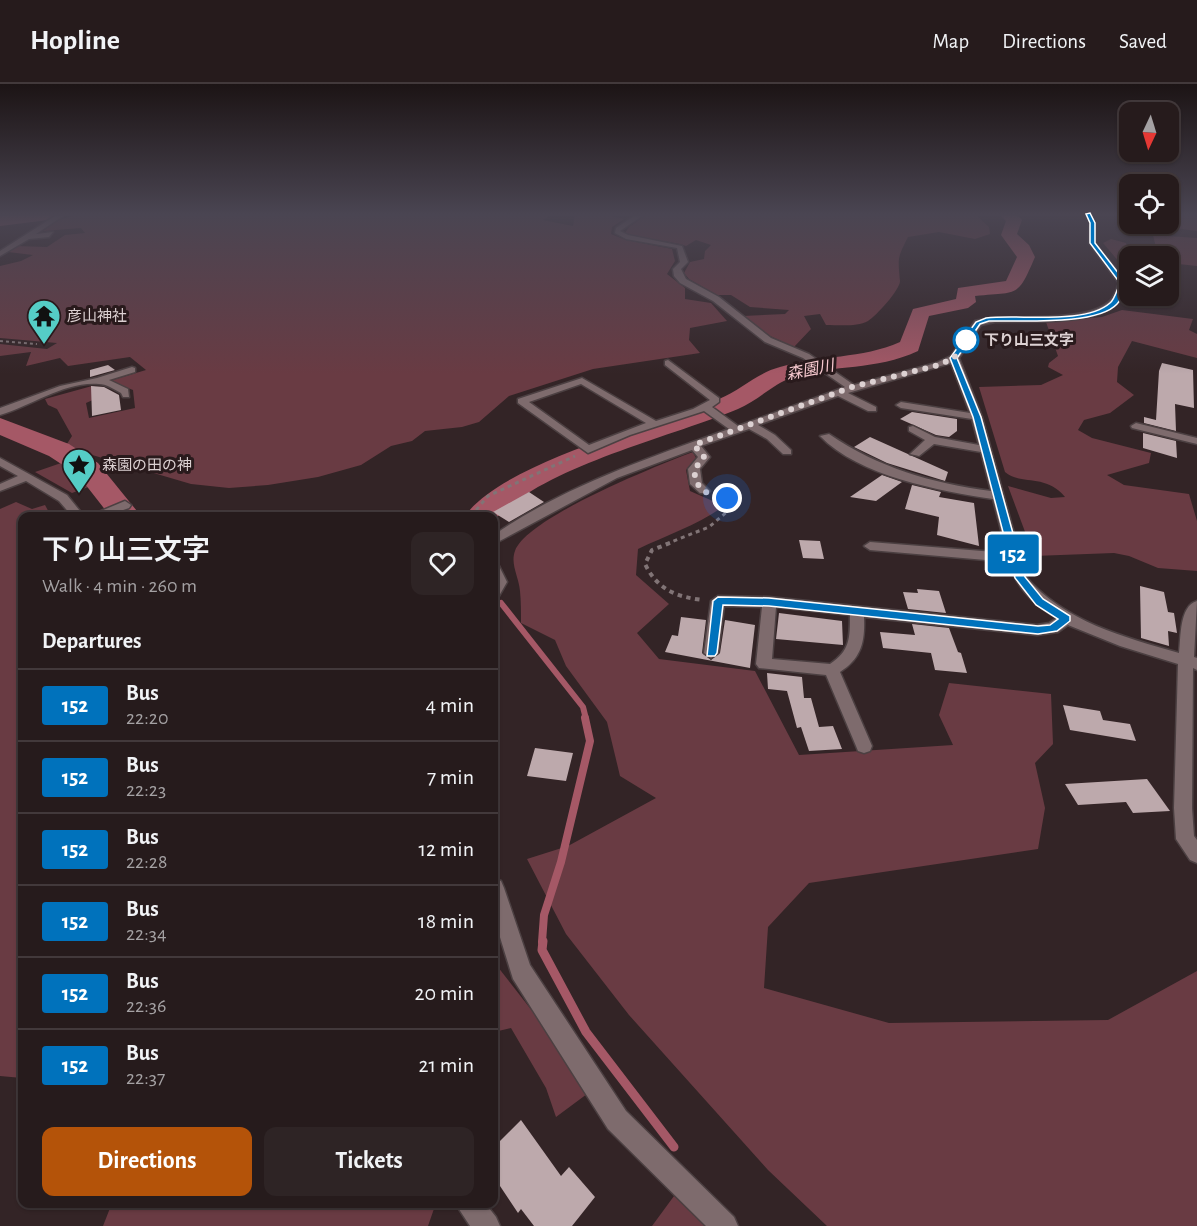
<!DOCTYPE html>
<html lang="en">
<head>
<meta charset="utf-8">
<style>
	body { margin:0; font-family:"Alegreya Sans","Noto Sans JP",sans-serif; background:#2e2425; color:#f1f3f6; height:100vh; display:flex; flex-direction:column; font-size:22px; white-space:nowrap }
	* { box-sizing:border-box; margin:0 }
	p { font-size:20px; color:#a4a1a3 }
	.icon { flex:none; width:33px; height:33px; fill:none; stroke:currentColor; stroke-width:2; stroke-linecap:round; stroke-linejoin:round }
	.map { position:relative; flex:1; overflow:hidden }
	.drawer { position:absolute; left:18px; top:428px; width:480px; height:696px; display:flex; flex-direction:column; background:#261b1c; border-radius:12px; box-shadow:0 2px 4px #0004,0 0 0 2px #42393b }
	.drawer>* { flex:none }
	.badge { padding:0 12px; border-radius:4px; font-size:21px; line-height:39px }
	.needle { width:39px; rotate:184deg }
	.tools { position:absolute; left:1119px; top:18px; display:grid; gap:12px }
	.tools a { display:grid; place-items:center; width:60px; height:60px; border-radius:12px; background:#261b1c; box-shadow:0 2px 4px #0004,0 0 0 2px #42393b; font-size:30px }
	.you { position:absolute; width:30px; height:30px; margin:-15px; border:4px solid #fff; border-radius:50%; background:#1a73e8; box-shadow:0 0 0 9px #1a73e833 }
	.map>.badge { position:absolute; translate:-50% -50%; box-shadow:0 0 0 3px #fff }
	h2 { padding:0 24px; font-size:22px; line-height:54px }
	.round { display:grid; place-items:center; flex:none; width:63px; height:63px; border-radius:12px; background:#2e2425 }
	.headline { display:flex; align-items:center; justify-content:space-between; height:102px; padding:0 24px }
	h1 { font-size:28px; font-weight:600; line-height:45px }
	.action { display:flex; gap:12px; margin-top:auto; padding:12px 24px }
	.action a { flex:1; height:69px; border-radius:12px; background:#b45309; color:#fff; font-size:24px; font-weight:600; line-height:69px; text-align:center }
	.action a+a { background:#2e2425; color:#f1f3f6 }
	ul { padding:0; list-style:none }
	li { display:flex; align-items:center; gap:18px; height:72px; padding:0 24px; border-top:2px solid #42393b }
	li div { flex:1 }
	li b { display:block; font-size:22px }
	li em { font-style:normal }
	li .badge { min-width:66px; font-weight:700; text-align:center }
	header { display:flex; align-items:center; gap:36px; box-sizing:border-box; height:84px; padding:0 30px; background:#261b1c; border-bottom:2px solid #42393b }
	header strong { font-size:28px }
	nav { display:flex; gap:33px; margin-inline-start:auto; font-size:21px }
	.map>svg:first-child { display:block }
</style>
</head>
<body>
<header>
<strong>Hopline</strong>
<nav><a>Map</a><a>Directions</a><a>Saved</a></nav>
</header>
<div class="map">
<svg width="1197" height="1142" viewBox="0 0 1197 1142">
	<rect width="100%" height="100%" fill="#332426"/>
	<!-- green -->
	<path fill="#693b43" d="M80,130H552L543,136L573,142L575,130H601L624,135L612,143L611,150L626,156L672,165L675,177L667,190L685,204V215L711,219L727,237L690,244L689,256L700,269L593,285L509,312L479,338L462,343L425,347L412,357L391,362L361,381L318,393L268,401L229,404L191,400L65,363L72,352L57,325L48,321L45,315L92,302L111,308L86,319L89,334L135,324L133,306L109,297L146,286L130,273L68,282L60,274L26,282L31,268L0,272V260L47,265L57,259L0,254V182L21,177L33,171L8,168L16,162L47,163L65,151L85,149L81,144L43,147L51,138Z
		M648,130H975L989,143L990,150L975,155L939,148L908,153C897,175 898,173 900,197C900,206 876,232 868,237C857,243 839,241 826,241L820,230L804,232L811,245L794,263L770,252L743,232L785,230L789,226L750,223L731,211H717L689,195L684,189L690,178L704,175L705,167L711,161L696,156L686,162C667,155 641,157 625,149L629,143Z
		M1169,130H1197V147L1143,140H1168Z
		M1153,151L1197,154V182L1169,179L1168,172H1130L1129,177L1120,179L1103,159L1111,155L1126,159L1129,169L1158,172Z
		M1122,226L1193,235L1189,246L1197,250V274L1132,257L1118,283L1117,298L1134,311L1110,329L1084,336L1078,346L1092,354L1151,369L1149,379L1107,391L1124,401L1189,410L1197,437V487L1158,484L1129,472L1114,469L1034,472L1008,402L1051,414L1065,413C1045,389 1021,402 1005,388L979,303L1041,301L1063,291L1048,283L1049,279L1058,272L1046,238L1102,233Z
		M693,368L696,374L686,386L690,407L724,422C698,441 667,451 638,465L636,491L669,520L637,549L659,575L755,587L799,671L953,661L939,631L949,599L1051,610L1053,660L1035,679L1045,724L1038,765L809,799L768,843L764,904L889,939L1108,936L1197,887V1142H827L768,1086L629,931L566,850L527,775L568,762L656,714L620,692L607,638L566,582L555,556L521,539C521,528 521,517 520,507C519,493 510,480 515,467C526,434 658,381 693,368Z
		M64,378L94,401L72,409L35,388Z
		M16,418L32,425L45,421L51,432H22V994L0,992V425Z
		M494,878L533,928L587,1010L556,1033L546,1004L511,944L494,948Z
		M674,1112L705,1142H652Z
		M112,1119H436L428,1142H103Z"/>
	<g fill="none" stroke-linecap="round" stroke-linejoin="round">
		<!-- stream-far2 -->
		<path stroke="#a55866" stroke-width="6" d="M501,519L583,623L586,635"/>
		<!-- stream-far1 -->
		<path stroke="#a55866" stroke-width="8" d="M542,858L544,831L561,778L590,657L585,634"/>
		<!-- stream -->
		<path stroke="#a55866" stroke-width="9" d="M543,857L542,866L586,948L674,1063"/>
		<!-- river -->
		<path fill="#a55866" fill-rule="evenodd" d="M17,130H64L56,135L0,142V132Z
			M999,130C1008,130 1016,128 1022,136L1017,150L1029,161L1035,173C1017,215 1019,207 975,212L976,218L968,224L929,232L918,267C875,287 835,280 793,293C773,300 757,317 738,325C668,354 545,382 494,436V432H465C502,379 656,340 719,315C741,306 757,289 780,283C820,271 862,275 900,258L913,225L956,215L958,204L1006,197L1017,173L1001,151L1006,137Z
			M0,334L69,360L98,379L141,432H110L78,391L49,372L0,351Z"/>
	</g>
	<!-- building -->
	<path fill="#bda9ac" d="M1162,279L1193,286L1194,324L1175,320L1176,347L1144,339V333L1156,336L1159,287Z
		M108,281L115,286L90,293V286Z
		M91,302L104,303L119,311L121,326L92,332Z
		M912,328L957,335V347L949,353L936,351L900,335Z
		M1143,349L1176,357L1177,374L1143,364Z
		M870,353L948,388L945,397L887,379L854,363Z
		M882,391L902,398L876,417L850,413Z
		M912,401L941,408L939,413L974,419L979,462L937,451L939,433L905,425Z
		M529,408L544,418L509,438L493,428Z
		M799,456L820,457L824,475L803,474Z
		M1140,502L1164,508L1168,528L1174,529L1177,549L1168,547L1169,562L1141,554Z
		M917,505L939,507L946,529L908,525L903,508L918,509Z
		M779,529L842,537L843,561L776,555Z
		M681,533L706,536L702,569L711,576L720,569L725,536L755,541L750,584L665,568L672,551L678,552Z
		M912,540L949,544L958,568L961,569L967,589L935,586L931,569L883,564L880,548L915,551Z
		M767,589L802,593L804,614H811L819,643L833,642L842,665L809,667L801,643L797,644L787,607L768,605Z
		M1063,621L1100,627L1103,636L1130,640L1136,657L1070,646Z
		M535,664L573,669L566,697L527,692Z
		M1147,695L1170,727L1133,729L1126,718L1078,721L1065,700Z
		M521,1036L561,1092L569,1083L595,1113L572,1142H534L521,1125L518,1129L494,1093V1063Z"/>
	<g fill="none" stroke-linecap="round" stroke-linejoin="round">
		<defs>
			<path id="minor" d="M58,130H66L36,150L53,148L49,153L29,155L0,172V167Z
				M637,130H645L620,147L628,151L682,162L688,178L681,185L686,195L719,213L771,254L809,270L854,301L936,279L951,272L975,237C1011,229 1086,241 1111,216C1115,212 1117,204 1119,199L1089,159V139L1085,130H1091L1095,139V159L1127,199C1125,204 1123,211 1120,216C1100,244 1026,236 995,238L981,241L959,274L982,333L1026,493C1065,538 1124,553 1179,569C1181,554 1179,522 1197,517L1194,573L1197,574V586L1193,584L1192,724L1194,752L1197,756V779L1190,776L1176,755L1174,724L1178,580L1120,562L1068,541L1058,548L1037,551L864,533C865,557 862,574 840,588L872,662L870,667L864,669L858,667L856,662L826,591L759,584L756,580L762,523L724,522L718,569L711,574L704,569L711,517L718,512L769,513L1037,541L1049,539L1057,534C1034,521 1016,504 1009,478L870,466L864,462L870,458L1007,469L993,415C940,407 858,392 820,352L829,350C879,384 931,399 991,407L981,368L934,360L919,372L910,370L925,356L909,347V343L913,342L935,353L979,361L972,335L901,324L896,321L901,318L970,329L951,279L848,309L876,323V327H868L838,312L758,341L775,351L791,366V370H783L767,355L749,345L701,362L710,373L700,385L702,399L710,407L708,409H700L690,400L688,385L698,373L692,366L617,394L494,460V451C562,403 651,373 729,345L704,327L630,351L588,369L518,319V315L582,294L656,337L693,325L710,316L665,281V277L668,276L719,314V318L712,323L738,342L845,303L803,274L765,258L713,217L680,199L674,192L673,185L680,178L677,164L626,155L615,149L616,144ZM581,300L646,339L589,361L529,318ZM776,523L850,531C850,554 850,567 830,580L772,575Z
				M132,283L135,284V288L109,296L128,305L129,313H123L121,309C114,305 106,300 99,300C65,297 31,322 0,331V324L60,302L97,294Z
				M1136,339L1197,354V360L1132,344L1131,342Z
				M0,374L67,411L84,432H72L59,417L26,397L0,407V400L18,392L0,382Z
				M125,417L131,421L129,424L106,432H89Z
				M494,481L499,482L507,498L499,512L494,514Z
				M494,795L501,797L504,804L530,881L626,1027L734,1133L738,1142H706L608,1045L513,895L494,834Z
				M455,1119H485L496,1133L500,1142H470Z"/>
		</defs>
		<!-- minor casing -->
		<use href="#minor" stroke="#4c4042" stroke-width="3"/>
		<!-- path-far2 -->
		<path stroke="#817476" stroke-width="2" stroke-dasharray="3 3" stroke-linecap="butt" d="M0,257L37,260"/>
		<!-- path-far1 -->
		<path stroke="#817476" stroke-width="3" stroke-dasharray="4 4" stroke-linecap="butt" d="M471,432L488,412L575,372
			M666,460L709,443L735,421L727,414L718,412"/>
		<!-- path -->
		<path stroke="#817476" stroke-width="4" stroke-dasharray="4.5 4.5" stroke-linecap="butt" d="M670,459L652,466L645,480C657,505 676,513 703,516"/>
		<!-- minor -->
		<use href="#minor" fill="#7e6b6d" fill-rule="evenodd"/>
	</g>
	<!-- sky -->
	<linearGradient id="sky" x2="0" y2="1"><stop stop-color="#1c1415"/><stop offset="0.45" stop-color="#4a4552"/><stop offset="1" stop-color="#4a4552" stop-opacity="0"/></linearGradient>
	<rect width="1197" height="290" fill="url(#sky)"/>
	<!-- line -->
	<path fill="#0072bc" stroke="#fff" stroke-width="1.5" d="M1090,129L1095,139V159L1126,199C1124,205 1122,215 1117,220C1097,242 1018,236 989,237L980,240L957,274L981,333L1025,493L1043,515L1070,532V537L1057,547L1038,550L769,522L723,521L717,569L715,572H707L713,517L718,513L769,514L1038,542L1050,541L1058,535L1036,521L1015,494L973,333L950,274L976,238L986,234C1019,230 1085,241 1110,219C1115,215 1117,205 1120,199L1090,159V139L1086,130Z"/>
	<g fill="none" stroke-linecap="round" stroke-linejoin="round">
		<!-- walk -->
		<path stroke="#dcd1d2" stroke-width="6" stroke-dasharray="0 10.8" d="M727,414C706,409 697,409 694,386L704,373L694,361L852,303L939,281L954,274L969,252L966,256"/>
	</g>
	<!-- icons -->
	<defs>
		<symbol id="temple-pin" viewBox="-11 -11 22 30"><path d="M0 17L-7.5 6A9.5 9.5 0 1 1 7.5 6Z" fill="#55cdc6" stroke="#291a1c"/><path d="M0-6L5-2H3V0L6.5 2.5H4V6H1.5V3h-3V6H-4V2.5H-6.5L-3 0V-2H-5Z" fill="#111"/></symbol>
		<symbol id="sight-pin" viewBox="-11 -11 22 30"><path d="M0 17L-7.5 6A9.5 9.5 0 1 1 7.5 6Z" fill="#55cdc6" stroke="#291a1c"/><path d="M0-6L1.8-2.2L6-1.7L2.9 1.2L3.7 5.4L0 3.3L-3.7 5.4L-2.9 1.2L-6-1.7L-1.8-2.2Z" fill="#111"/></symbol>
	</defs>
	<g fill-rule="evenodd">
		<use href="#temple-pin" x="25" y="213" width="38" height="52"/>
		<use href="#sight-pin" x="60" y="362" width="38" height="52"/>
	</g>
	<!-- markers -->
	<circle fill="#fff" stroke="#0072bc" stroke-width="3" cx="966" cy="256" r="12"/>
	<g text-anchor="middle" stroke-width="6" stroke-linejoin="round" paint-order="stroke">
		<!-- far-poi labels -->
		<g font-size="15" fill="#dcd1d2" stroke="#291a1c" text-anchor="start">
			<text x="67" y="237">彦山神社</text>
			<text x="102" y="386">森園の田の神</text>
		</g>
		<!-- far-stop labels -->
		<g font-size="15" font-weight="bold" fill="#dcd1d2" stroke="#291a1c" text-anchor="start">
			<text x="984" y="261">下り山三文字</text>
		</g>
		<!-- far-water labels -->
		<g font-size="16" font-style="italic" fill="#f7c9cf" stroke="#291a1c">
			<text transform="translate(810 285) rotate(-11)" y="6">森園川</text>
		</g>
	</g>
</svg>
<div class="tools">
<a><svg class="needle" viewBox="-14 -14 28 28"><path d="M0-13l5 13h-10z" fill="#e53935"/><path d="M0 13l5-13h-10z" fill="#a4a1a3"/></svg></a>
<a><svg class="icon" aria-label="locate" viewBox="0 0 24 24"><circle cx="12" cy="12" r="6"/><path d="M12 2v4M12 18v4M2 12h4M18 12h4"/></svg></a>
<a><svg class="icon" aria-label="layers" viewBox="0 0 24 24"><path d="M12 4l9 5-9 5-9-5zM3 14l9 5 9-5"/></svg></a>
</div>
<div class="you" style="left:727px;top:414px"></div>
<b class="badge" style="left:1013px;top:470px;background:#0072bc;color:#fff">152</b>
<section class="drawer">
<div class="headline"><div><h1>下り山三文字</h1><p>Walk · 4 min · 260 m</p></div><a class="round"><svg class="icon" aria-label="heart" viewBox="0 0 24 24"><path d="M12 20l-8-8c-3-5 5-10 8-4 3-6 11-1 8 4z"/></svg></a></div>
<h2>Departures</h2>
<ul>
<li><span class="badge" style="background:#0072bc;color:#fff">152</span><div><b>Bus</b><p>22:20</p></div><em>4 min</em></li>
<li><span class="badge" style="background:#0072bc;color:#fff">152</span><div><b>Bus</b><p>22:23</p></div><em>7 min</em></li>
<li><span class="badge" style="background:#0072bc;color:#fff">152</span><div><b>Bus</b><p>22:28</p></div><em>12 min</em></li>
<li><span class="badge" style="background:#0072bc;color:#fff">152</span><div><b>Bus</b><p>22:34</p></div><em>18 min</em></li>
<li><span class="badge" style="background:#0072bc;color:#fff">152</span><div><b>Bus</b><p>22:36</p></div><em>20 min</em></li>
<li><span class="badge" style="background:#0072bc;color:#fff">152</span><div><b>Bus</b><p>22:37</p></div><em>21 min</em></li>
</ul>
<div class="action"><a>Directions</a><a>Tickets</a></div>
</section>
</div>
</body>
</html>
